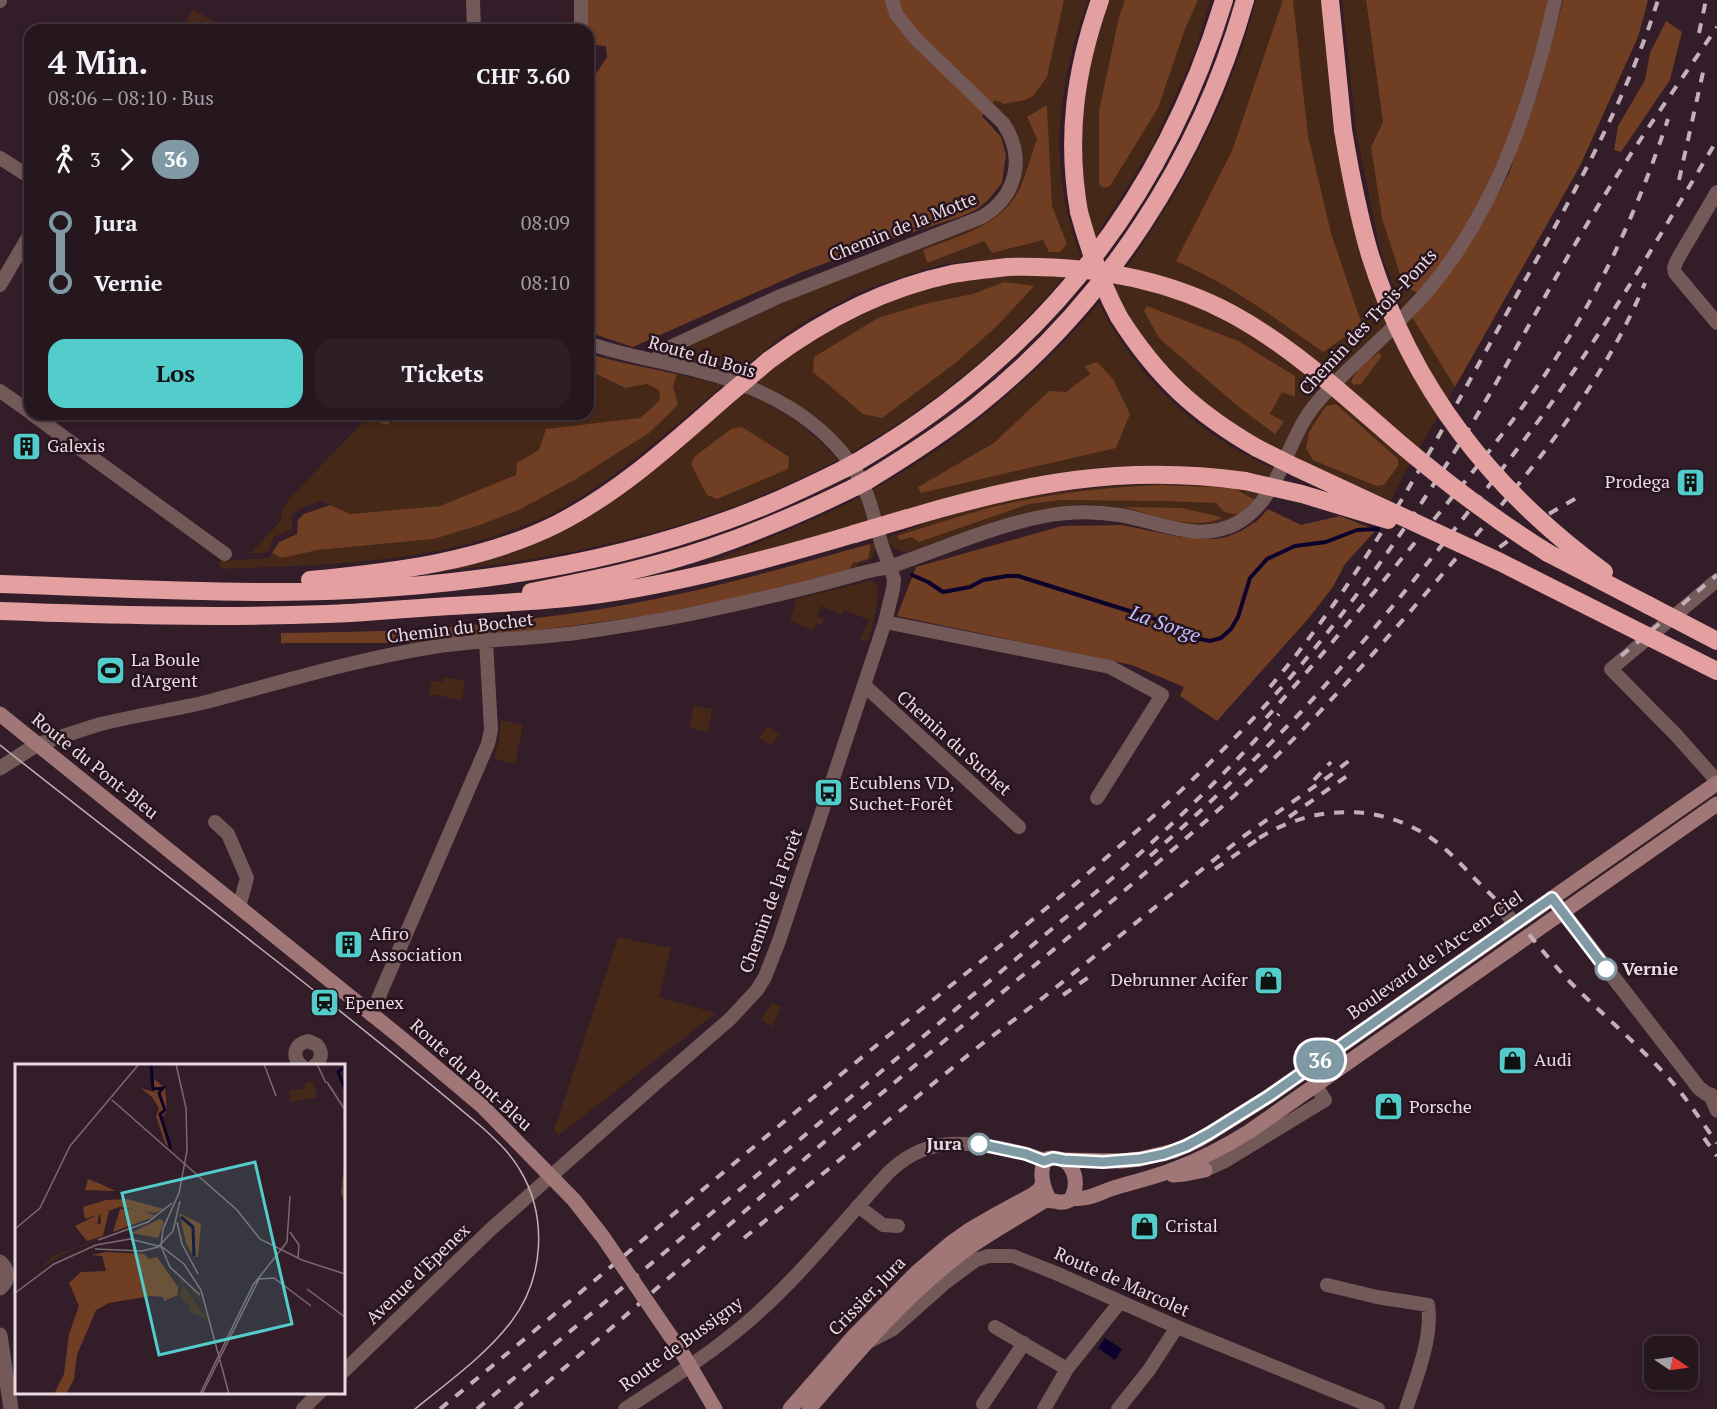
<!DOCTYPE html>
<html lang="de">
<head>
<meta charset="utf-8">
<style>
	body { margin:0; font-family:"PT Serif",serif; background:#2e1f27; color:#f1f3f6; height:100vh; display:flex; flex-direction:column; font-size:22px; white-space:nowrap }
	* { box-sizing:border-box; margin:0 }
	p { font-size:20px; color:#a49fa4 }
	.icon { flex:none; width:33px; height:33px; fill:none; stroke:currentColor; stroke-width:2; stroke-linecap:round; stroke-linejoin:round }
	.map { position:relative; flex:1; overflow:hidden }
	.details { position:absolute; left:24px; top:24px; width:570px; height:396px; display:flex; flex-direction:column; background:#26161e; border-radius:18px; box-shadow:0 3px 9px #0003,0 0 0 2px #42353c }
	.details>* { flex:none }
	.badge { padding:0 12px; border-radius:20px; font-size:21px; line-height:39px }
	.needle { width:39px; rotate:103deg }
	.tools { position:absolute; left:1644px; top:1336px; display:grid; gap:12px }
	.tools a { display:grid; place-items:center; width:54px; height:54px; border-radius:12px; background:#26161e; box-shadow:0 3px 9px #0003,0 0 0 2px #42353c; font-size:30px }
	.map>.badge { position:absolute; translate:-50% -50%; box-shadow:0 0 0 3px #fff }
	.legs { display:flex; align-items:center; gap:9px; height:66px; padding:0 24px; font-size:20px }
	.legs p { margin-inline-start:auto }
	.summary { display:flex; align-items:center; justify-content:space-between; height:102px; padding:0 24px }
	h1 { font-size:33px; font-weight:600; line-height:45px }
	.primary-button { display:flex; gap:12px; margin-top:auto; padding:12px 24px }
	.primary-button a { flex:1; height:69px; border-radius:18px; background:#53cdcb; color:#111; font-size:24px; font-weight:600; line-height:69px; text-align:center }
	.primary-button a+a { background:#2e1f27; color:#f1f3f6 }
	ul { padding:0 24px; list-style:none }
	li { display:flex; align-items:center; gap:21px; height:60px; font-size:22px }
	li i { display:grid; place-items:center; width:9px; height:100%; margin:0 8px; background:currentColor }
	li i::after { content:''; width:15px; height:15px; margin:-8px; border:4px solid; border-radius:50%; background:#26161e }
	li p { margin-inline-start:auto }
	li:first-child i { background:linear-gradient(#0000 50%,currentColor 0) }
	li:last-child i { background:linear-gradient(currentColor 50%,#0000 0) }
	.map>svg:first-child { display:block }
</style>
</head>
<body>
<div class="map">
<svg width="1717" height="1409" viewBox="0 0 1717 1409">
	<rect width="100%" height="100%" fill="#321d28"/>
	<!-- green -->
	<path fill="#452818" d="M1064,0H1088C1064,66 1050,140 1067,210C1071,228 1077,245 1082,263L970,261L945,264L913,273L857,293L809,319L784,335L734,375L677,360L676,356L677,351L760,311L980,225L1020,171L990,106L995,100L1047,77Z
		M1108,0H1210L1195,52L1153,145L1094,240C1089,215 1082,189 1081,163C1079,107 1090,53 1108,0Z
		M1256,0H1322L1331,108L1346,188L1388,325L1283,452C1253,435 1223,419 1196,397C1161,368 1134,327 1112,287C1176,203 1230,103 1256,0Z
		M1342,0H1366L1383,122L1371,147L1419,293L1403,312L1380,250L1356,131Z
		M193,9L228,30H193L184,25Z
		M1066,274C1005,349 932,405 849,454C824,421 793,398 754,382C808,336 878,297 948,283C987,276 1026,275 1066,274Z
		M1099,303C1105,314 1110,325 1117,335C1154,393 1210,441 1273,468L1269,479C1239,475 1208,469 1178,467C1077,459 978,489 883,517L872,490C939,453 1001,405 1055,351C1071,335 1085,319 1099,303Z
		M1412,317L1455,387L1402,478L1391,501L1293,457L1312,418L1328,397Z
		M588,370L625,388L647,384L659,390L660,400L640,418L529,481L440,506L350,514L321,501L302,508L292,515V529L274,537L268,552L250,554L281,520L282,511L288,500L362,423L369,414H379L380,423L387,425L399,414H588Z
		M677,374L723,385C668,432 615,480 552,514C542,519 532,522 522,526C431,564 318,565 220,569V561L269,558L272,553L282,558L318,550L433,539L480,525L519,510L649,433L673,387Z
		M744,392C784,410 808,427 838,460C791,484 742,505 692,521C615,546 535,560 455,570V568L499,557L536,544Z
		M1162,484L1233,487L1262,493C1255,500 1248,510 1239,515C1188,545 1131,501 1078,505C1019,509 962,535 906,553C896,550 891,547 886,538C907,530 929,521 951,515C1020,494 1091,486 1162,484Z
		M860,497L869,521L768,551L709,566V562C760,542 811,522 860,497Z
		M875,542V551L872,559L857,565L858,568L849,570L853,563L870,551V544Z
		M873,580L878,587C877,605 875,626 867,642L860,640L869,620L844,610L841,615L821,606L817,616L824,619L822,625L816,623L813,630L790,621L796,599Z
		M443,677L465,681L462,700L429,694L431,681L442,682Z
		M694,706L712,709L708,732L689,728Z
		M501,720L523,725L515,764L494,759L499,741Z
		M767,726L779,735L771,746L759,738Z
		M618,937L671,948L659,997L716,1013L559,1135L554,1131Z
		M772,1003L781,1007L772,1027L761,1019Z"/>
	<!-- forest -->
	<path fill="#703e22" d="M587,0H1064L1047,77L1033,96L1025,100L1004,104L995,100L982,116L1001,137L1006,154L1002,183L988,200L976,210L960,217L879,243L802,272L633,347L588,332V104L590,83L607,57L606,46L588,44Z
		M1125,0H1198L1185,29L1158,108L1110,186L1104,188L1099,184V111L1119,17Z
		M1283,0H1293L1308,136L1331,233L1362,325L1323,352C1275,318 1229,284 1176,261L1232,151Z
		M1366,0H1550L1525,87L1512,129L1478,207L1449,253L1419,293L1404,287L1382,218L1371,147L1383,122Z
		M1563,0H1648L1638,37L1580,166L1455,387L1412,317L1438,287L1487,215L1509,173L1539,90Z
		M1666,21L1682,32L1670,80L1621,152L1614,150L1618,126L1645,80L1650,53Z
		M1045,106L1047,107L1052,206L1067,244L1060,252H1049L1043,240L992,253L984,241L927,263L923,250C960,235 1001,227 1020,188C1027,173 1031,155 1037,139L1027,117Z
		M1004,282L1034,286L995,328L954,364L882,418L863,414L813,372L814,357L878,318L924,304L973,294Z
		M1147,306L1238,341L1295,376V397L1282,392L1270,414L1284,422L1275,434L1240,408L1159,338L1144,311Z
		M1380,353L1381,357L1361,384L1354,385L1351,382C1355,371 1370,357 1380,353Z
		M588,354L624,363L677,374L673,387L678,405L649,433L576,479L519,510L480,525L434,539L318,550L282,558L272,553L279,542L297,534L298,520L304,514L330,505L350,514L440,506L516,475L517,463L539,450L546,429L640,418L660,400L659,390L647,384L625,388L588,370Z
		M1097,362L1113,379L1130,414L1116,448L921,493L918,487L994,443L1049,391L1066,392L1090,374L1085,366Z
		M1336,404L1398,459V466L1384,485L1376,486L1313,460L1306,448L1309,432L1326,406Z
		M399,414L387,425L380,423L379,414Z
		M742,427L789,457L788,469L717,499L707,495L691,464L694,457L731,429Z
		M1161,485L1233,488L1255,500L1239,514C1229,514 1222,513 1217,503L1163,501L1061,500L1029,504L919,542L912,537L900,540L897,536C939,523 981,508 1025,500C1070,491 1115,487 1161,485Z
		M1125,507L1181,508L1217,516L1222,518C1195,531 1153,515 1125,507Z
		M1268,509L1301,525L1340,516L1376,530L1345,564L1333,587L1308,619L1217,721L1180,696L1184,687L1132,665L897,616L916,567L1062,526L1122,525L1181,537L1214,539L1226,537L1241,531L1258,520Z
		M870,544V551L868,559L853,563L849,570L737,598L650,615L572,626L414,643H281V633C329,632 378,632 426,629C480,625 535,619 588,611C684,597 777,570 870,544Z"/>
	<!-- water -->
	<path fill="#0c022c" d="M1105,1338L1122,1349L1115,1360L1098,1348Z"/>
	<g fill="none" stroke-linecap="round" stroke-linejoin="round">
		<!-- stream -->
		<path stroke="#0c022c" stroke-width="4" d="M912,575L928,582L943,592L970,587L983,580L1007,576H1018L1158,620L1195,638L1210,641L1221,638L1231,629L1238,617L1250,578L1267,559L1295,546L1326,542L1357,530L1378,529"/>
		<!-- minor -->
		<path stroke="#745959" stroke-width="14" d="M473,0L474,30
			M0,1V0
			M581,30V0
			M0,158L30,177
			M1717,192L1677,260L1674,268L1675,273L1717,323
			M0,285L30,234
			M656,361L660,354L668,348L778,297L982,217C1017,196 1026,157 1003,123L916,39L896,14L892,0
			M0,391L30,412
			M32,414L225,554
			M1717,580L1611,669L1677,736L1717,781
			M885,622L1110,667L1162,695L1097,798
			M865,686L1019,827
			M38,744C59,738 80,730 101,724C137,715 174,710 210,701C282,682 354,660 427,648C477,640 526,639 576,633C612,628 650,622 686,615C744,603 801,590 858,574C870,570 883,569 895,565C944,548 993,526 1045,516C1070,511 1094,511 1119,515C1158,521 1199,544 1237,523C1277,501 1284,451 1307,416C1317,400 1331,387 1344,374C1373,346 1404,319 1430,288C1498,206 1532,102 1555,0
			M215,822L228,834L247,878L239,907
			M1505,908V912L1514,923
			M371,1015L488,744L491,730L486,640
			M302,1066C291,1057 294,1044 308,1041L317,1045C323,1052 322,1060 314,1066
			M1205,1170L1225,1161L1325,1100L1316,1086
			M858,1206L883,1225L898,1226
			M1327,1285L1377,1297L1428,1305C1433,1337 1416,1379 1406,1409
			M995,1327L1067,1369
			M870,1341L893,1329L946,1282L976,1260L988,1256H1013L1058,1274L1177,1327L1378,1409
			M344,1371L491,1229L654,1085L730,1019L757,990L765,977L779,941L885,622L893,589L894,580C891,568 886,557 882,546C875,521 870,495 856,472C822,417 760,386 699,371C662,361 624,356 588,343
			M983,1404L1024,1343
			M303,1409L320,1392
			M625,1409C668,1381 712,1353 751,1319C801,1275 843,1222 888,1173C922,1140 955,1140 1000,1148C1015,1151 1030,1154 1044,1160
			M1044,1409L1067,1369L1120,1302
			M1118,1409L1149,1370L1177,1327"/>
		<!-- tertiary -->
		<path stroke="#745959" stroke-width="15" d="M0,768L38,744
			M1552,898L1699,1088L1707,1094L1711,1095L1717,1110
			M0,1262C9,1270 9,1280 0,1288
			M0,1335L11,1409"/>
		<!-- secondary -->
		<path stroke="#a17676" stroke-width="15" d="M0,714L400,1037L482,1106L530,1155
			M1064,1160L1122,1161L1140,1159L1174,1151L1199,1140L1269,1096L1717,783
			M1173,1175L1185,1174L1205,1170
			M1072,1198C1088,1201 1102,1191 1117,1187C1136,1181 1156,1177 1175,1169C1201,1159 1226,1146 1250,1131L1717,804
			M790,1409L854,1336L916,1273L951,1243L971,1229L997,1214L1032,1195L1039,1190L1043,1183
			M809,1409C854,1356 900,1301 955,1258C983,1236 1014,1220 1044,1201C1054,1198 1059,1206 1070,1200C1083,1181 1071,1152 1046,1159C1038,1171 1043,1189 1050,1200"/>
		<!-- motorway -->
		<path stroke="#e4a0a1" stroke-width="18" d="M1330,0L1343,130
			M1079,212C1066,138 1075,71 1100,0
			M1119,317C1157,377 1196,413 1257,448
			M768,361C823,320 885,288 952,274C970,271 989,269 1008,267
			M857,462C1040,355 1162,203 1224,0
			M868,480C906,457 942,434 977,406C1106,303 1200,159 1245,0
			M908,518C1025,483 1123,464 1245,481
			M1548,553L1648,605
			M310,580C393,572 481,562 557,524C618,493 670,446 721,401
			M0,584C91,587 182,592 272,592C426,591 583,573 728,520C768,506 806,488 844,469
			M531,592C592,580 652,568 710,548C760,531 808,510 855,487
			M0,611C109,615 218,618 327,614C363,613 399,609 435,607C497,603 559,601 620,591C700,578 777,557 854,534"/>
		<!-- tram -->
		<path stroke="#c2b1b9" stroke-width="1.5" d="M0,745C161,873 327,996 484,1129C497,1141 511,1154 520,1170C548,1217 544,1279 511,1322C485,1356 448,1382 415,1409"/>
		<!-- rail -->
		<path stroke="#c2b1b9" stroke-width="4" stroke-dasharray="10 10" stroke-linecap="butt" d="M1699,33L1706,0
			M1679,180L1704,68
			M1484,560C1514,534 1546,515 1580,496
			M1621,656L1717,575
			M1270,687C1368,571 1435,443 1508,311C1564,210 1623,111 1658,0
			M1266,718C1317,662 1365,603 1413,545C1462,485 1512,426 1554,361C1603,286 1640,204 1668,119
			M1314,780L1331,762
			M1289,817L1347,776
			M1259,838C1312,805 1378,802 1431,838C1447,849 1461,864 1474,878C1489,893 1505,908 1519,923C1536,942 1552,963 1570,982C1601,1013 1635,1042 1665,1074C1685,1095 1700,1120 1717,1143
			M1150,856C1202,811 1252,763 1300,713C1351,658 1399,599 1446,540C1489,486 1532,432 1571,375C1623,299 1670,219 1717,140
			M1215,869L1264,835
			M1063,995L1089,977
			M1704,1138L1717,1156
			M744,1238L978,1047L1044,997L1205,867L1244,836L1328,777L1350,760
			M440,1409C590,1286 737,1159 888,1036C1034,918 1185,804 1306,659C1369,583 1425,501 1476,417C1514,354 1548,289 1586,226C1626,158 1672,93 1717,27
			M477,1409L1101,888C1164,833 1224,776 1279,714
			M515,1409C642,1305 762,1193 888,1088C956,1031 1024,974 1093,917C1150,869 1208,821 1263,769C1333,702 1396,628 1459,555C1531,471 1602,387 1645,283"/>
		<!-- secondary-bridge -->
		<path stroke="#a17676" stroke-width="15" d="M530,1155L574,1200L603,1237L684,1356L715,1409"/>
		<!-- motorway-bridge -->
		<path stroke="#e4a0a1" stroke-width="18" d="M1343,130C1350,172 1358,214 1370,255C1412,389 1492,490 1604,572
			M1079,212C1089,249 1101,283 1119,317
			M1008,267C1085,265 1163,277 1232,314C1294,348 1345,396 1398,442C1445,482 1495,520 1548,553
			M721,401L768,361
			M1257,448L1295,467L1500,562L1717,671
			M844,469L857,462
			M1245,481L1302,494L1388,520
			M855,487L868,480
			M854,534L908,518
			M1648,605L1717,641"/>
	</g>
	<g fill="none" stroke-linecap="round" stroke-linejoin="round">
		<defs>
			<path id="line-1" d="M979,1144L1026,1154L1044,1161L1053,1158L1064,1160L1103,1162L1140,1159L1164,1154L1186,1146L1210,1133L1269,1096L1552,898L1606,969"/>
		</defs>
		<!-- line-1 casing -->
		<use href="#line-1" stroke="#fff" stroke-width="14"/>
		<!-- line-1 -->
		<use href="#line-1" stroke="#7f99a5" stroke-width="9"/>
	</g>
	<!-- icons -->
	<defs>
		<symbol id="building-square" viewBox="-11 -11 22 22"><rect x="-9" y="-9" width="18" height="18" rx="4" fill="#53cdcb" stroke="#28141e"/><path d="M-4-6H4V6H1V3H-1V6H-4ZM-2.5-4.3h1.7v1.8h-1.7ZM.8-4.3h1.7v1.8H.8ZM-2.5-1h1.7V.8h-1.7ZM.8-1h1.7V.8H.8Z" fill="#111"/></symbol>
		<symbol id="stadium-square" viewBox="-11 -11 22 22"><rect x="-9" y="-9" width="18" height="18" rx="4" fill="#53cdcb" stroke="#28141e"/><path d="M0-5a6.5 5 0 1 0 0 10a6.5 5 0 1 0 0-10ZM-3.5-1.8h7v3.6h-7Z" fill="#111"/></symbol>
		<symbol id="bus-square" viewBox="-11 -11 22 22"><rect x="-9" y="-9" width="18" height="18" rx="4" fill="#53cdcb" stroke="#28141e"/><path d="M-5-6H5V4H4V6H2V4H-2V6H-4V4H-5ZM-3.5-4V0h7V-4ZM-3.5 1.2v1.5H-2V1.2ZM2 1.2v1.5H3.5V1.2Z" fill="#111"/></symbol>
		<symbol id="shop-square" viewBox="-11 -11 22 22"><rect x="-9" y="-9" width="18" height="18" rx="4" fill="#53cdcb" stroke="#28141e"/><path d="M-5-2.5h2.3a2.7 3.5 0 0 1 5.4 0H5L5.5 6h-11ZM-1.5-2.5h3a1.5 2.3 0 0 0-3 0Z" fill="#111"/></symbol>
		<symbol id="station-square" viewBox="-11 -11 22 22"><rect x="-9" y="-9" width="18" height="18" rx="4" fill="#53cdcb" stroke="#28141e"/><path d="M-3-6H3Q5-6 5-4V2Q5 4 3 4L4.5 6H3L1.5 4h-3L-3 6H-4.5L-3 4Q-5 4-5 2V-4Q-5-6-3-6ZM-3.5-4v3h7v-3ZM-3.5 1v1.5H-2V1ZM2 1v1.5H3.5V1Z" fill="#111"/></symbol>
	</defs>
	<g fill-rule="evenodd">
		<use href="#building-square" x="10" y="430" width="33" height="33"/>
		<use href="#building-square" x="1674" y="466" width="33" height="33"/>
		<use href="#stadium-square" x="94" y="654" width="33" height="33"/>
		<use href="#bus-square" x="812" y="776" width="33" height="33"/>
		<use href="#building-square" x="332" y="928" width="33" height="33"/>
		<use href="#shop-square" x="1252" y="964" width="33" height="33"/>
		<use href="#station-square" x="308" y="986" width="33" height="33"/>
		<use href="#shop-square" x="1496" y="1044" width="33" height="33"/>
		<use href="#shop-square" x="1372" y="1090" width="33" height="33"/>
		<use href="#shop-square" x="1128" y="1210" width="33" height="33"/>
	</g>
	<!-- markers -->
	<g fill="#fff" stroke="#7f99a5" stroke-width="3">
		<circle cx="1606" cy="969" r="10"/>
		<circle cx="979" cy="1144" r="10"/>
	</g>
	<g text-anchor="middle" stroke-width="5" stroke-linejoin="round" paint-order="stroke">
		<!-- street labels -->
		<g font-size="18" fill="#eadbe2" stroke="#28141e">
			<text transform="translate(903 227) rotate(-22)" y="6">Chemin de la Motte</text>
			<text transform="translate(1368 322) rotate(-47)" y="6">Chemin des Trois-Ponts</text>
			<text transform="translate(702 357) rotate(16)" y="6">Route du Bois</text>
			<text transform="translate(460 628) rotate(-7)" y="6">Chemin du Bochet</text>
			<text transform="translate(954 743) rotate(42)" y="6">Chemin du Suchet</text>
			<text transform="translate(95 766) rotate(39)" y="6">Route du Pont-Bleu</text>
			<text transform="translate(771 901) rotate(-70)" y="6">Chemin de la Forêt</text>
			<text transform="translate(1435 955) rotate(-35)" y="6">Boulevard de l'Arc-en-Ciel</text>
			<text transform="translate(471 1075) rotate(42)" y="6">Route du Pont-Bleu</text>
			<text transform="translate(418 1274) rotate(-44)" y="6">Avenue d'Epenex</text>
			<text transform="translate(1122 1282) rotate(24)" y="6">Route de Marcolet</text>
			<text transform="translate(867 1296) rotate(-46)" y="6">Crissier, Jura</text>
			<text transform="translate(681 1344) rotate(-36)" y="6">Route de Bussigny</text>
		</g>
		<!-- poi labels -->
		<g font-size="18" fill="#eadbe2" stroke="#28141e" text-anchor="start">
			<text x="47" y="452">Galexis</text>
			<text x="1670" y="488" text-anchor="end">Prodega</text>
			<text x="131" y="666">La Boule<tspan x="131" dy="21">d'Argent</tspan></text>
			<text x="849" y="789">Ecublens VD,<tspan x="849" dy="21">Suchet-Forêt</tspan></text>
			<text x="369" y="940">Afiro<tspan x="369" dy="21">Association</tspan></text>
			<text x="1248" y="986" text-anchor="end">Debrunner Acifer</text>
			<text x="345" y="1009">Epenex</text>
			<text x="1534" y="1066">Audi</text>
			<text x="1409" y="1113">Porsche</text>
			<text x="1165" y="1232">Cristal</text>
		</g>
		<!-- stop labels -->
		<g font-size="18" font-weight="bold" fill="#eadbe2" stroke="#28141e" text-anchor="start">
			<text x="1622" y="975">Vernie</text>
			<text x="962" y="1150" text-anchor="end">Jura</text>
		</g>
		<!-- water labels -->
		<g font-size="20" font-style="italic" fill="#c0befd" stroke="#28141e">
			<text transform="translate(1165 624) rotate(20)" y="7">La Sorge</text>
		</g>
	</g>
	<!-- overview -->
	<g transform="translate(15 1064)">
		<rect width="330" height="330" fill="#321d28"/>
		<path d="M298,17L302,33L276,38L274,27L290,24V19ZM93,171L48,190L22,207L38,192ZM165,214L184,232L193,257L172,246L176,245L165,232L168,220L191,253L183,234L171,220L165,219Z" fill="#452818"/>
		<path d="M138,14L150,24L152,47L147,53L157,86L150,79L141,52L144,44L137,33L125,24L142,29L136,26ZM328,48L330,52V141L326,128L330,94ZM73,115L88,121L101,127L70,126ZM112,135L149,145L140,149L105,143L70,155L68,143L91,136ZM105,145L127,146L141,152L98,168ZM94,147L88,172L72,177L60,162L84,150L82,161L86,159L85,149ZM164,149L186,160L183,193L178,192L171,179ZM145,155L149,158L143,174L116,169ZM91,188L129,190L134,195L142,193L163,223V231L149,237L148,233L136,232L94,239L81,246L62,291L59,315L51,330H39L49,310L54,270L64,242L54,219L66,208L91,207L87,192L76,191Z" fill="#703e22"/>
		<path fill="none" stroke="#0c022c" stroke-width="3" d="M136,0L138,25L148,24L144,29L150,46L145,50L156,85M330,3L323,8L330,25M166,153L178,163L179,192"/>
		<path fill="none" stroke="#7c6972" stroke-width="1.5" d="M161,0L171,44L172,87L164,129L148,165L146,182L155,203L185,231M249,0L261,32M302,0L311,19M312,18L330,46M97,36L222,146L245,175L287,196L330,210M162,158L167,180L183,210M0,165L25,144L55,82L124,0M275,168L284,181L283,193M83,176L133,158L157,139M80,185L127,187L143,183L158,167L165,137M292,225L330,253M0,229L39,200L81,181L115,175L147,183L169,200L186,226L214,330M185,330L238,221L272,178L275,132M187,330L244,215L259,214L296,242"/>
		<path fill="#53cdcb" fill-opacity="0.15" stroke="#53cdcb" stroke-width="3" d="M240,98L277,260L144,291L107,129Z"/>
		<rect width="330" height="330" fill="none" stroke="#eadbe2" stroke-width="3"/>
	</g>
</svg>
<div class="tools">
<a><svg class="needle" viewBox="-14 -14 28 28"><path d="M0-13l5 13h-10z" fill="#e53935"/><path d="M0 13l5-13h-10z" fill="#a49fa4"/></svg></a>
</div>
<b class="badge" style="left:1320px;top:1060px;background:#7f99a5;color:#fff">36</b>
<section class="details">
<div class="summary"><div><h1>4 Min.</h1><p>08:06 – 08:10 · Bus</p></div><b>CHF 3.60</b></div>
<div class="legs"><svg class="icon" aria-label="walk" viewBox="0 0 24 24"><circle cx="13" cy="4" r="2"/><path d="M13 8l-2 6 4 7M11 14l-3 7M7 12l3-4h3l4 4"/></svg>3<svg class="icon" aria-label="forward" viewBox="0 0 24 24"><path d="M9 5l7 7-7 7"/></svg><b class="badge" style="background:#7f99a5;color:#fff">36</b></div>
<ul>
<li><i style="color:#7f99a5"></i><b>Jura</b><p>08:09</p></li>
<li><i style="color:#7f99a5"></i><b>Vernie</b><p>08:10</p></li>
</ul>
<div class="primary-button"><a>Los</a><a>Tickets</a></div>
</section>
</div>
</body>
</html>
